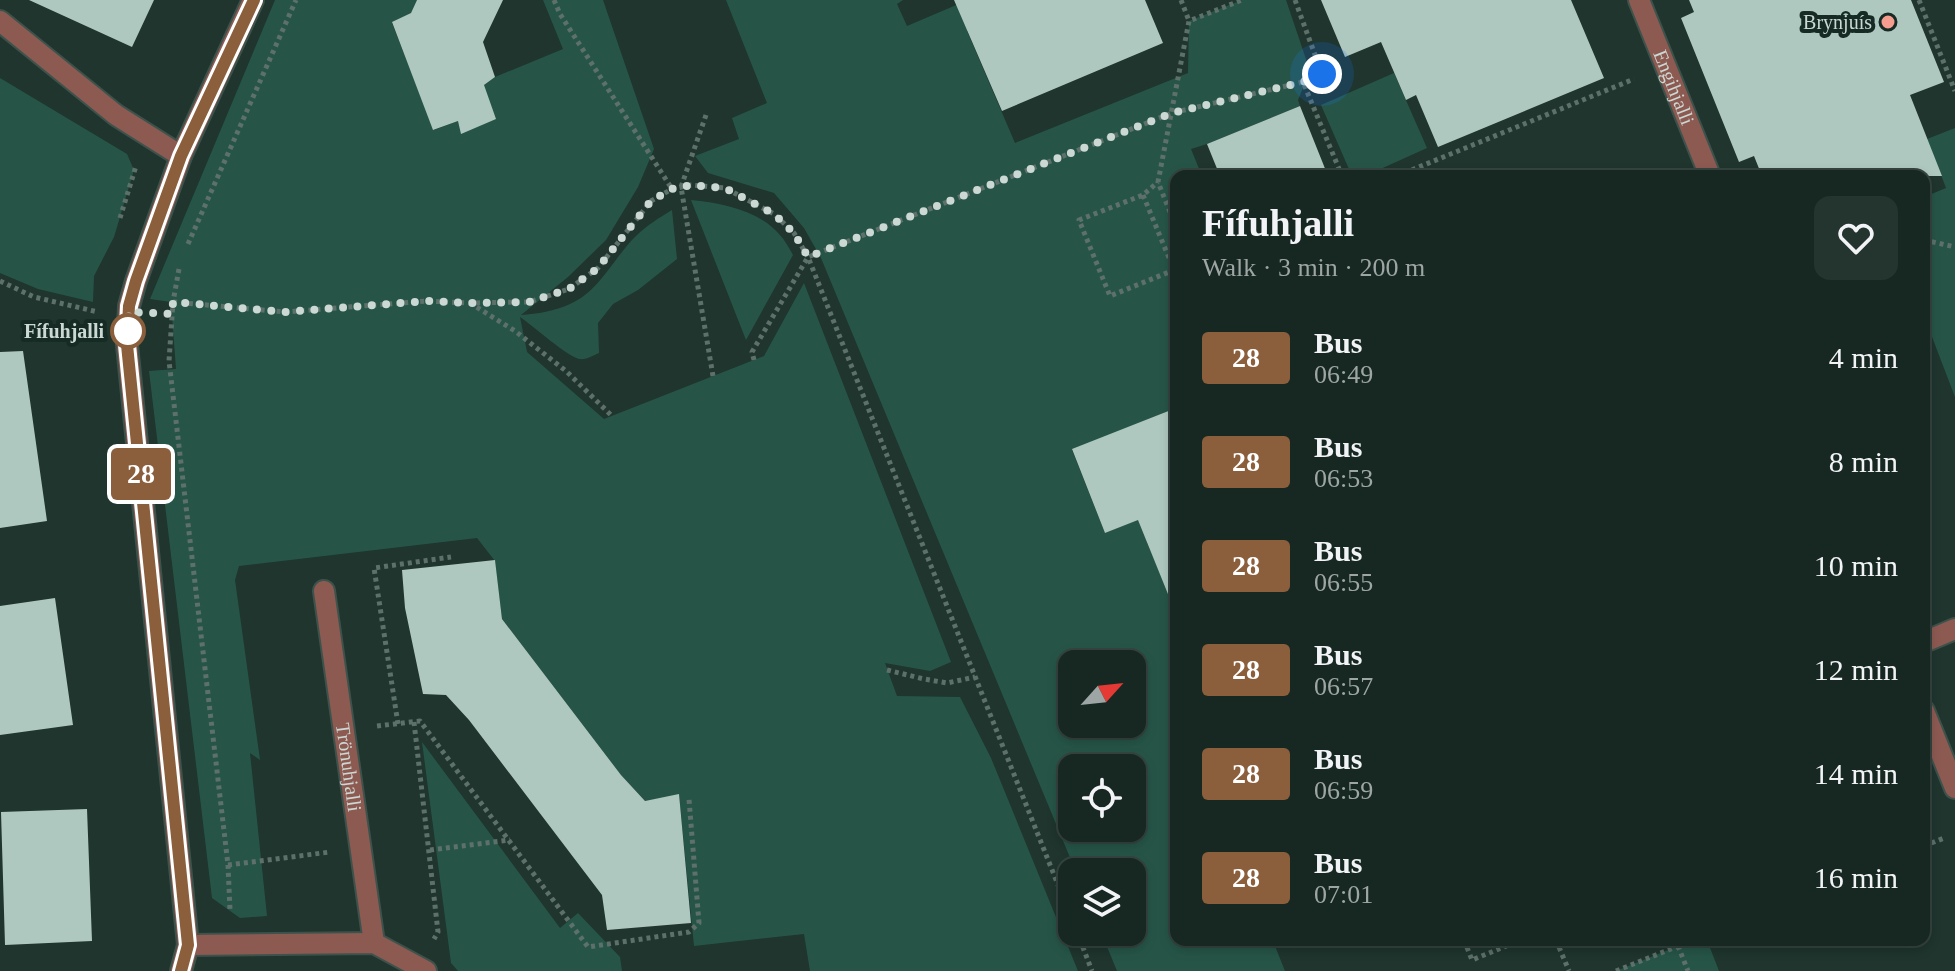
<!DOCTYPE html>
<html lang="en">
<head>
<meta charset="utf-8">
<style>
	body { margin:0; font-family:Georgia,serif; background:#24342f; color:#f1f3f6; height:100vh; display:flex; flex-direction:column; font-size:30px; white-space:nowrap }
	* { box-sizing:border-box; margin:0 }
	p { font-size:26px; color:#9ea6a5 }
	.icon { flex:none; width:44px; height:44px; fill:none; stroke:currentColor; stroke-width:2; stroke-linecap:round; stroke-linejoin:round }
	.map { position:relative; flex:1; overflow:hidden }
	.sheet { position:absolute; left:1170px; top:170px; width:760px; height:776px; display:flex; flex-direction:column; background:#172822; border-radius:16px; box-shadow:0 4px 12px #0003,0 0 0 2px #364440 }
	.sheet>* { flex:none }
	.badge { padding:0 16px; border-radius:6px; font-size:28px; line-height:52px }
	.needle { width:52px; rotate:63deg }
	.buttons { position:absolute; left:1058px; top:650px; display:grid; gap:16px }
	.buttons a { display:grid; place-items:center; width:88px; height:88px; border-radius:16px; background:#172822; box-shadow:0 4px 12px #0003,0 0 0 2px #364440; font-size:40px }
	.you { position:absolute; width:40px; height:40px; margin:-20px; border:6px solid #fff; border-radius:50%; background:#1a73e8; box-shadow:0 0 0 12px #1a73e833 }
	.map>.badge { position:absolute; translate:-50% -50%; box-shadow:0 0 0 4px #fff }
	.round { display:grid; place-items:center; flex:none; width:84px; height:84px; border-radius:16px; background:#24342f }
	.headline { display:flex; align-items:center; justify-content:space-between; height:136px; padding:0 32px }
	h1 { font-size:38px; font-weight:700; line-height:60px }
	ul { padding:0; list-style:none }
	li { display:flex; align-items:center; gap:24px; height:104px; padding:0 32px }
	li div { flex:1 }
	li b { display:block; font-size:30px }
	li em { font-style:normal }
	li .badge { min-width:88px; font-weight:700; text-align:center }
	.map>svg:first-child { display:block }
</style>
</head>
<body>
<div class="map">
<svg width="1955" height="971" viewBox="0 0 1955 971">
	<rect width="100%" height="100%" fill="#1f352e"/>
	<!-- green -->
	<path fill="#265548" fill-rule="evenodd" d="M275,0H417L411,13L392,23L434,130L458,121L484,85L495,77L563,49L543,0H603L654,149L638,187L606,240L568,277L521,315C537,314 555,311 570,304C600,291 614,257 636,236C647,225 659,218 672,210L677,259L638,290L613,304L598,323L599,353C594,355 586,360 580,359C569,358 532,325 520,317L527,352L604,419L764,356L804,283L951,662L930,671L885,663L897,696L960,697L991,758L1078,971H810L804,934L694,946L679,795L645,801L621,775L502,619L495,561L477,538L239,566L235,580L260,760L250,753L267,916L240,918L212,898L149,371L176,369L171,302L150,299Z
		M726,0H903L897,4L907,26L968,0L967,31L1015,143L1188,73L1189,21L1242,0H1286L1310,71L1298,100L1300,106L1207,144L1191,149L1202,176H1176V408L1072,450L1105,533L1172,506L1147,542L1176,613V940H1275L1273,941L1285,971H1117L1101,932H1132V872H1076L821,258L804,228L774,193L708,173L695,156L739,139L732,118L767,103ZM1072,664H1132V724H1072ZM1072,768H1132V828H1072Z
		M1394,73L1427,148L1365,176H1352L1321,105Z
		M0,78L127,154L134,170L114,237L94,276L93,302L38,289L0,273Z
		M1955,128V397L1924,316V197L1946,188L1927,139Z
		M691,200C721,203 758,210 779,234C785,240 789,248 793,255L746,340Z
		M422,742L560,928L578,913L620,957L622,971H458L451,963Z
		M1693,940H1707L1719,971H1616Z"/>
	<!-- building -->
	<path fill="#aec8bf" d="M29,0H154L132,47Z
		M417,0H503L483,42L495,77L484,85L496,119L461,134L458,121L433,130L392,22L411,13Z
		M954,0H1145L1163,43L1002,111Z
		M1321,0H1571L1604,78L1438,147L1416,95L1406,100L1381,42L1345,57Z
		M1689,0H1911L1944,82L1910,95L1942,176H1762L1754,156L1739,162L1681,18L1694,12Z
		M1300,106L1328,176H1220L1207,144Z
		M23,351L47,521L0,528V352Z
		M1176,408V609H1174L1138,520L1105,533L1072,449Z
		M495,560L502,619L621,775L645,801L679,794L691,923L607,930L602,895L469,720L446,695L423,694L405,608L402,570Z
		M55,598L73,725L0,735V606Z
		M87,809L92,941L5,945L1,812Z"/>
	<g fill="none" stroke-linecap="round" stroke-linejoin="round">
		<defs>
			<g id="minor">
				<path id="s1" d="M1639,0L1710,176"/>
				<path d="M0,21L116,115L181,156"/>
				<path id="s2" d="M324,591L374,943"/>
				<path d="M1924,642L1955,629"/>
				<path d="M1924,711L1955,788"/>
				<path d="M188,945L374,943L426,971"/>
				<path d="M181,971L188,945L127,345L129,306L136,281L181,156L253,0"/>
			</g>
		</defs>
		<!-- minor casing -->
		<use href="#minor" stroke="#3e524c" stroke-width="24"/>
		<!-- path -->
		<path stroke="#5d706a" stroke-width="5" stroke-dasharray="4 4" stroke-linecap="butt" d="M554,0L560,14L672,189
			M1181,0L1189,21
			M1295,0L1322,74L1303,82
			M1919,0L1955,91
			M706,115L681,187L713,376
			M1397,176L1634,79
			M1143,195L1174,270L1110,296L1079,220L1143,195L1158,182
			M120,218L136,166
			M1176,227L1158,182L1189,21L1242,0
			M1924,240L1955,247
			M188,244L296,0
			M179,269L173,302L169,361L228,865L230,910
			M0,281L34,297L98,312
			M173,302L285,312L427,301L469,303L529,302L569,289L598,268L651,201L672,189L691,185L725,188L774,214L794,233L808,257L1072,920
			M470,303L515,331L566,371L612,416
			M754,360L752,352L808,257L1172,113L1303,82L1342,176
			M887,670L924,679L947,683L975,677
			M414,722L438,932L434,939
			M398,724L374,568L451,557
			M377,726L420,721L588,947L689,932L699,923L689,799
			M1924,846L1944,838
			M430,850L510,840
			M228,865L330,852
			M1077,932L1092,971
			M1464,940L1472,960L1521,940
			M1556,940L1569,971
			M1678,946L1688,971
			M1616,971L1693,940"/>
		<!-- minor -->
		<use href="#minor" stroke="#8d5a52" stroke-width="20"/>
	</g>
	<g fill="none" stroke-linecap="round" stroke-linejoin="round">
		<defs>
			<path id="line" d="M181,971L188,945L127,345L129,306L136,281L181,156L254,0"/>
		</defs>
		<!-- line casing -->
		<use href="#line" stroke="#fff" stroke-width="18"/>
		<!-- line -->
		<use href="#line" stroke="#8b5e3c" stroke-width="12"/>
		<!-- walk -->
		<path stroke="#cbd8d3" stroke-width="8" stroke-dasharray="0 14.4" d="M128,331L129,312L172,314L173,302L285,312L427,301L469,303L529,302L569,289L598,268L651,201L672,189L691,185L725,188L774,214L794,233L808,257L1172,113L1303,82L1322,74"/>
	</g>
	<!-- markers -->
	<circle fill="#f59d8e" stroke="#152b24" stroke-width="3" cx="1888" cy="22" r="8"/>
	<circle fill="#fff" stroke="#8b5e3c" stroke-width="4" cx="128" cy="331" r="16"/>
	<g text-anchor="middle" stroke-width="8" stroke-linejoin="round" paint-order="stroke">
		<!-- poi labels -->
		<g font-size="20" fill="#cbd8d3" stroke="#152b24" text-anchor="end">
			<text x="1872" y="29">Brynjuís</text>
		</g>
		<!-- street labels -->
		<g font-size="20" fill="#cbd8d3" stroke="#152b24">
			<text dy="7" stroke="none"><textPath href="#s1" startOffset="94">Engihjalli</textPath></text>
			<text dy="7" stroke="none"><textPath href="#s2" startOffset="178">Trönuhjalli</textPath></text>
		</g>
		<!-- stop labels -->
		<g font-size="20" font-weight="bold" fill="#cbd8d3" stroke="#152b24" text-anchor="end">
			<text x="104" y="338">Fífuhjalli</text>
		</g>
	</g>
</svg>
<div class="buttons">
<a><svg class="needle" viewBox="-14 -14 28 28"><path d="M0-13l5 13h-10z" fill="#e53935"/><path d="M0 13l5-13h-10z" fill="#9ea6a5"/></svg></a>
<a><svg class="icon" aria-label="locate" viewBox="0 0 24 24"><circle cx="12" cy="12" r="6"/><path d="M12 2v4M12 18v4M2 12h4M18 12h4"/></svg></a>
<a><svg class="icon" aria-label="layers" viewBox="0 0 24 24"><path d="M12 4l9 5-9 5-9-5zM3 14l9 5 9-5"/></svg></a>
</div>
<div class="you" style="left:1322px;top:74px"></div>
<b class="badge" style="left:141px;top:474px;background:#8b5e3c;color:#fff">28</b>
<section class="sheet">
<div class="headline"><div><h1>Fífuhjalli</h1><p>Walk · 3 min · 200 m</p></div><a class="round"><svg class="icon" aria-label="heart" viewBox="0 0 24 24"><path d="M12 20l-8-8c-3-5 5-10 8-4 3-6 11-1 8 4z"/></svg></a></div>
<ul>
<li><span class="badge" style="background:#8b5e3c;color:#fff">28</span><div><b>Bus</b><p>06:49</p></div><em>4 min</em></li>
<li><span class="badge" style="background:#8b5e3c;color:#fff">28</span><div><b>Bus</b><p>06:53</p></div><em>8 min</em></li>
<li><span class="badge" style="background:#8b5e3c;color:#fff">28</span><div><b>Bus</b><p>06:55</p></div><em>10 min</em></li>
<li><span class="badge" style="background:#8b5e3c;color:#fff">28</span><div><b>Bus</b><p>06:57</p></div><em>12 min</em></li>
<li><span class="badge" style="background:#8b5e3c;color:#fff">28</span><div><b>Bus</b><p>06:59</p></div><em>14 min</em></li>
<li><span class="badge" style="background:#8b5e3c;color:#fff">28</span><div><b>Bus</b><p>07:01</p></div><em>16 min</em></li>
</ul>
</section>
</div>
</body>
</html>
